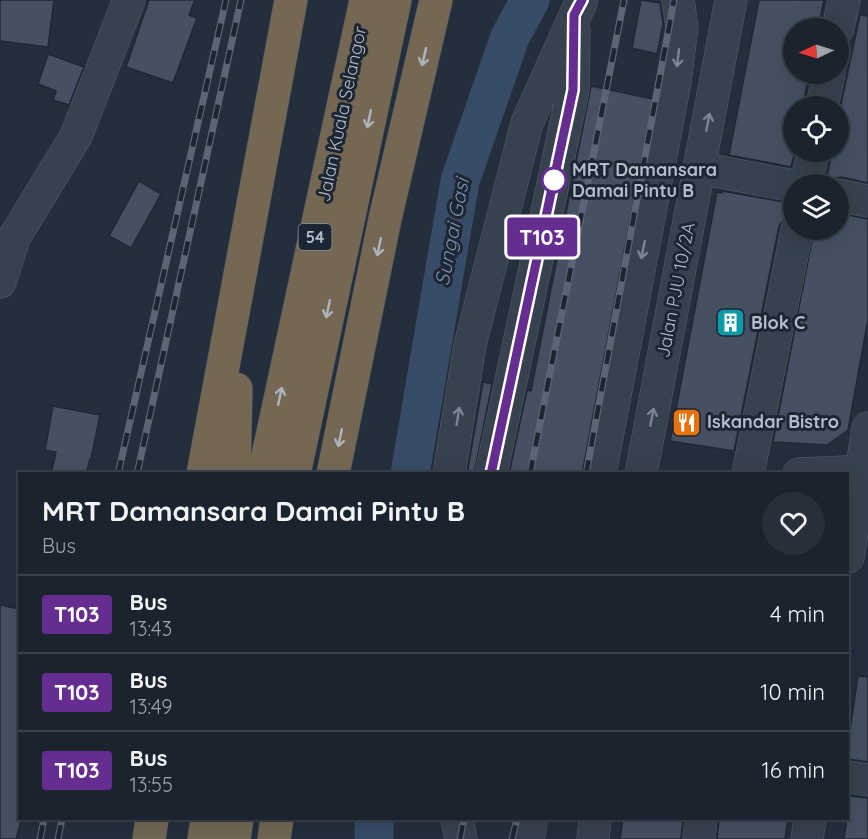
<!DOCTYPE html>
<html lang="en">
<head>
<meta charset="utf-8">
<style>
	body { margin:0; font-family:Quicksand,sans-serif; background:#282f3a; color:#f1f3f6; height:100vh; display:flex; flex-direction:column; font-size:22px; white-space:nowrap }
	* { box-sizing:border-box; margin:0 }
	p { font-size:20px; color:#a0a4aa }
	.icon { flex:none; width:33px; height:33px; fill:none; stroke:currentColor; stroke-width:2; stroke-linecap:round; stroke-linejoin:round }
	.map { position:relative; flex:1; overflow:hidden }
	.side { position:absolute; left:18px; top:472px; width:831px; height:348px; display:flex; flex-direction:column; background:#1b232e; border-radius:0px; box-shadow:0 6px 24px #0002,0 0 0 2px #39404a }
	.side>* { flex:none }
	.badge { padding:0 12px; border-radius:4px; font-size:21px; line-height:39px }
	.needle { width:39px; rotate:266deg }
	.fabs { position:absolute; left:783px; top:18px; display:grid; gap:12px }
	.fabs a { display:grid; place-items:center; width:66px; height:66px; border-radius:50%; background:#1b232e; box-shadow:0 6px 24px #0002,0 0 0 2px #39404a; font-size:30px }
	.map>.badge { position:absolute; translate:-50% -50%; box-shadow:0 0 0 3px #fff }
	.round { display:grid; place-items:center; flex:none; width:63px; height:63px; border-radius:32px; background:#282f3a }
	.overview { display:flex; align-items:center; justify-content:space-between; height:102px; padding:0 24px }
	h1 { font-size:28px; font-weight:800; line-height:45px }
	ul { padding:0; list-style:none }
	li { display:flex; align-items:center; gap:18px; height:78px; padding:0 24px; border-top:2px solid #39404a }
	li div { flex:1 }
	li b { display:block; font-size:22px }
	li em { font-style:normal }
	li .badge { min-width:66px; font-weight:700; text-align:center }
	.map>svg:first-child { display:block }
</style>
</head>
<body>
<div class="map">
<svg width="868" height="839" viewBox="0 0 868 839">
	<rect width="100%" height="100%" fill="#242f3e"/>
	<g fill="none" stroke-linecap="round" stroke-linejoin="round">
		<!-- river -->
		<path stroke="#394c67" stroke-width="39" d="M410,474L460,181L510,37L530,0
			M374,839V819"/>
	</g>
	<!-- building -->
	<path fill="#455162" stroke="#1f2835" stroke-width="1.5" d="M0,0H54L48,47L0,41Z
		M149,0H195L189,15L197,18L173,83L126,67Z
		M641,0L660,3L663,24L657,54L632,48Z
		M759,0H824L818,28H794V74H809L803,106H794V155L791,167L729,155Z
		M860,15L868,16V183L842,177L826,180L832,152H838V118Z
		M48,54L84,67L69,105L53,100L56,91L38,84Z
		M591,86L653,99L582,474H509L527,390L531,391Z
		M139,181L161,194L131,248L109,236Z
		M722,191L784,202V204L789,205L787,216L779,226L734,451L670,441L717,192L722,193Z
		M838,213L868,219V319L848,430L827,445L773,442L814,230H838Z
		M483,382L492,384L474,474H467Z
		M53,406L100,415L91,459H90L86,474H51L56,452L45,450Z
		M0,605L20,609V826L16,839H0Z
		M858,676L868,677V762L848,759V744Z
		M850,796L868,798V839H844Z
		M623,819H683L681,839H620Z
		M719,819H788L785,839H717Z"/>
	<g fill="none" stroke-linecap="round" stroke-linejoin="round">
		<defs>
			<path id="minor" d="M838,28L844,0
				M822,106L829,74
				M699,168L794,186
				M806,184L813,152
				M838,195L868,201
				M0,282L14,238L76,136L129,0
				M449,474L470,345L527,123L582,0
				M491,474L573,90L574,31
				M600,474L675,82L682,27L678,0
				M641,474L731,0
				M748,474L797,230
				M799,474L868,471
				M848,557L868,428
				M848,777L868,780
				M457,819L461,839
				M528,839L532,819
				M593,839L595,819
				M699,839L701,819
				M807,839L810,819"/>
			<path id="highway" d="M203,474L291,0
				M234,474L236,389
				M264,474L366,0
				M294,474L395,0
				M333,474L385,219L436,0
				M149,839L152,819
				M204,839L207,819
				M234,839L237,819
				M274,839L277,819"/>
		</defs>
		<!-- minor casing -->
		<use href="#minor" stroke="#565f6c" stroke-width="33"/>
		<!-- highway casing -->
		<use href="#highway" stroke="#434c59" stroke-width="34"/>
		<!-- minor -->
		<use href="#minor" stroke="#38414e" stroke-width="32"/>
		<!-- highway -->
		<use href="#highway" stroke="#746855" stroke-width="33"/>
		<defs>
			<path id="rail" d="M118,474L226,0
				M137,474L241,0
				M530,474L624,0
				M586,474L674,0
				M40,839L44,819
				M58,839L62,819
				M460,839L464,819
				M512,839L517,819"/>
		</defs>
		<!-- rail casing -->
		<use href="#rail" stroke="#5a6575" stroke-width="7"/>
		<!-- rail -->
		<use href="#rail" stroke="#1d2633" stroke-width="4.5" stroke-dasharray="14" stroke-linecap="butt"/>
	</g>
	<!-- one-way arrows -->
	<defs><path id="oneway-shaft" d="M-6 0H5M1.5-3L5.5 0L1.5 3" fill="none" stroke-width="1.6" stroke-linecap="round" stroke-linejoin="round" transform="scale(1.5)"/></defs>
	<g stroke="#aeb4bd">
		<use href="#oneway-shaft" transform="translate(424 57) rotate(103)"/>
		<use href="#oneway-shaft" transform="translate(369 119) rotate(102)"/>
		<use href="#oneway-shaft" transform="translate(379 247) rotate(102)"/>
		<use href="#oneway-shaft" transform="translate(328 309) rotate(102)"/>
		<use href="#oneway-shaft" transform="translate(280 396) rotate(-78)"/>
		<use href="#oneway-shaft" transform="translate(340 438) rotate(102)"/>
	</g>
	<g stroke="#7c8592">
		<use href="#oneway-shaft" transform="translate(678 58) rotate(97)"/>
		<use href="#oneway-shaft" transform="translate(708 122) rotate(-79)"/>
		<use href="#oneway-shaft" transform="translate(643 250) rotate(101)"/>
		<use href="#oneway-shaft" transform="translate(458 416) rotate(-81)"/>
		<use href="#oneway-shaft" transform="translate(652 417) rotate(-79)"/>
	</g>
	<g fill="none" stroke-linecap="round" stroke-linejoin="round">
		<defs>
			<path id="line" d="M491,474L573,90L574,15L582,0"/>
		</defs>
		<!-- line casing -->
		<use href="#line" stroke="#fff" stroke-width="14"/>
		<!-- line -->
		<use href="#line" stroke="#662d91" stroke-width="9"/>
	</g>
	<!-- icons -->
	<defs>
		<symbol id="building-square" viewBox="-11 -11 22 22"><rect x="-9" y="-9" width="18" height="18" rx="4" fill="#0f9aa8" stroke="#1d2633"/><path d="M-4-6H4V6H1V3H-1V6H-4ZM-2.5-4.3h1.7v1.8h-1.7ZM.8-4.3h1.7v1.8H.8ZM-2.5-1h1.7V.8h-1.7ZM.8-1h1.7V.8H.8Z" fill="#fff"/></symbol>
		<symbol id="restaurant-square" viewBox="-11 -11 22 22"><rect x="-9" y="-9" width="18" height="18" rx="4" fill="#e8710a" stroke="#1d2633"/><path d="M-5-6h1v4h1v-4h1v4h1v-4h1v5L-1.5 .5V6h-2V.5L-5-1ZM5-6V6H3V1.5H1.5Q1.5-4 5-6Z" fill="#fff"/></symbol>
	</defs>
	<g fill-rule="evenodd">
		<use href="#building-square" x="714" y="306" width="33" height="33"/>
		<use href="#restaurant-square" x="670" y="406" width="33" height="33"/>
	</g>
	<!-- markers -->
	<circle fill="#fff" stroke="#662d91" stroke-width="3" cx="554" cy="180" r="12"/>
	<g text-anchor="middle" stroke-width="6" stroke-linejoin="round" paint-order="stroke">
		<!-- shield labels -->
		<rect fill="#1d2633" stroke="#878f9c" stroke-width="1.5" x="298.5" y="224" width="33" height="26" rx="4.5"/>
		<g font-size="16" font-weight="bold" fill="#b4bcc9">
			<text x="315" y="243">54</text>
		</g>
		<!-- street labels -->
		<g font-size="18" fill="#b4bcc9" stroke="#1d2633">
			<text transform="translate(342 114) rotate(-78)" y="6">Jalan Kuala Selangor</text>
			<text transform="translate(676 290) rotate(-79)" y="6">Jalan PJU 10/2A</text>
		</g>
		<!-- stop labels -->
		<g font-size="18" font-weight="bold" fill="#b4bcc9" stroke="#1d2633" text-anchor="start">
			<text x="572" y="176">MRT Damansara<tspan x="572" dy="21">Damai Pintu B</tspan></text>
		</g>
		<!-- poi labels -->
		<g font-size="18" font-weight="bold" fill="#b4bcc9" stroke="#1d2633" text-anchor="start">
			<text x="751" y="329">Blok C</text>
			<text x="707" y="428">Iskandar Bistro</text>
		</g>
		<!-- water labels -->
		<g font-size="20" font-style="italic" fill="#7c92b1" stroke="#1d2633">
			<text transform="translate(452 232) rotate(-79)" y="7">Sungai Gasi</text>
		</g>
	</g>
</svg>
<div class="fabs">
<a><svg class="needle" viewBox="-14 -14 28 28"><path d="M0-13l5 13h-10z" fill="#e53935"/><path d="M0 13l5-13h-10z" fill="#a0a4aa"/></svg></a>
<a><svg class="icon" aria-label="locate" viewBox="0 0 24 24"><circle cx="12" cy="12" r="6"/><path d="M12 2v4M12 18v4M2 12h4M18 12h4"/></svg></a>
<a><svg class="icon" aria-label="layers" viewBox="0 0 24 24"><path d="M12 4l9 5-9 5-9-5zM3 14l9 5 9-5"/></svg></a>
</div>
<b class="badge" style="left:542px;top:237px;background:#662d91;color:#fff">T103</b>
<section class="side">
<div class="overview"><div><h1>MRT Damansara Damai Pintu B</h1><p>Bus</p></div><a class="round"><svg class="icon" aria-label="heart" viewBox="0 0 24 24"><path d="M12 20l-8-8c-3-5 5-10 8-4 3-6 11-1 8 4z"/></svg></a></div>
<ul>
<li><span class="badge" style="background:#662d91;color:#fff">T103</span><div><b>Bus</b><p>13:43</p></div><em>4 min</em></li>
<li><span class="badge" style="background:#662d91;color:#fff">T103</span><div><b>Bus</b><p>13:49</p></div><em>10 min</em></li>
<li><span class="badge" style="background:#662d91;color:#fff">T103</span><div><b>Bus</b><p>13:55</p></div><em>16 min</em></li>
</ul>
</section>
</div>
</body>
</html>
